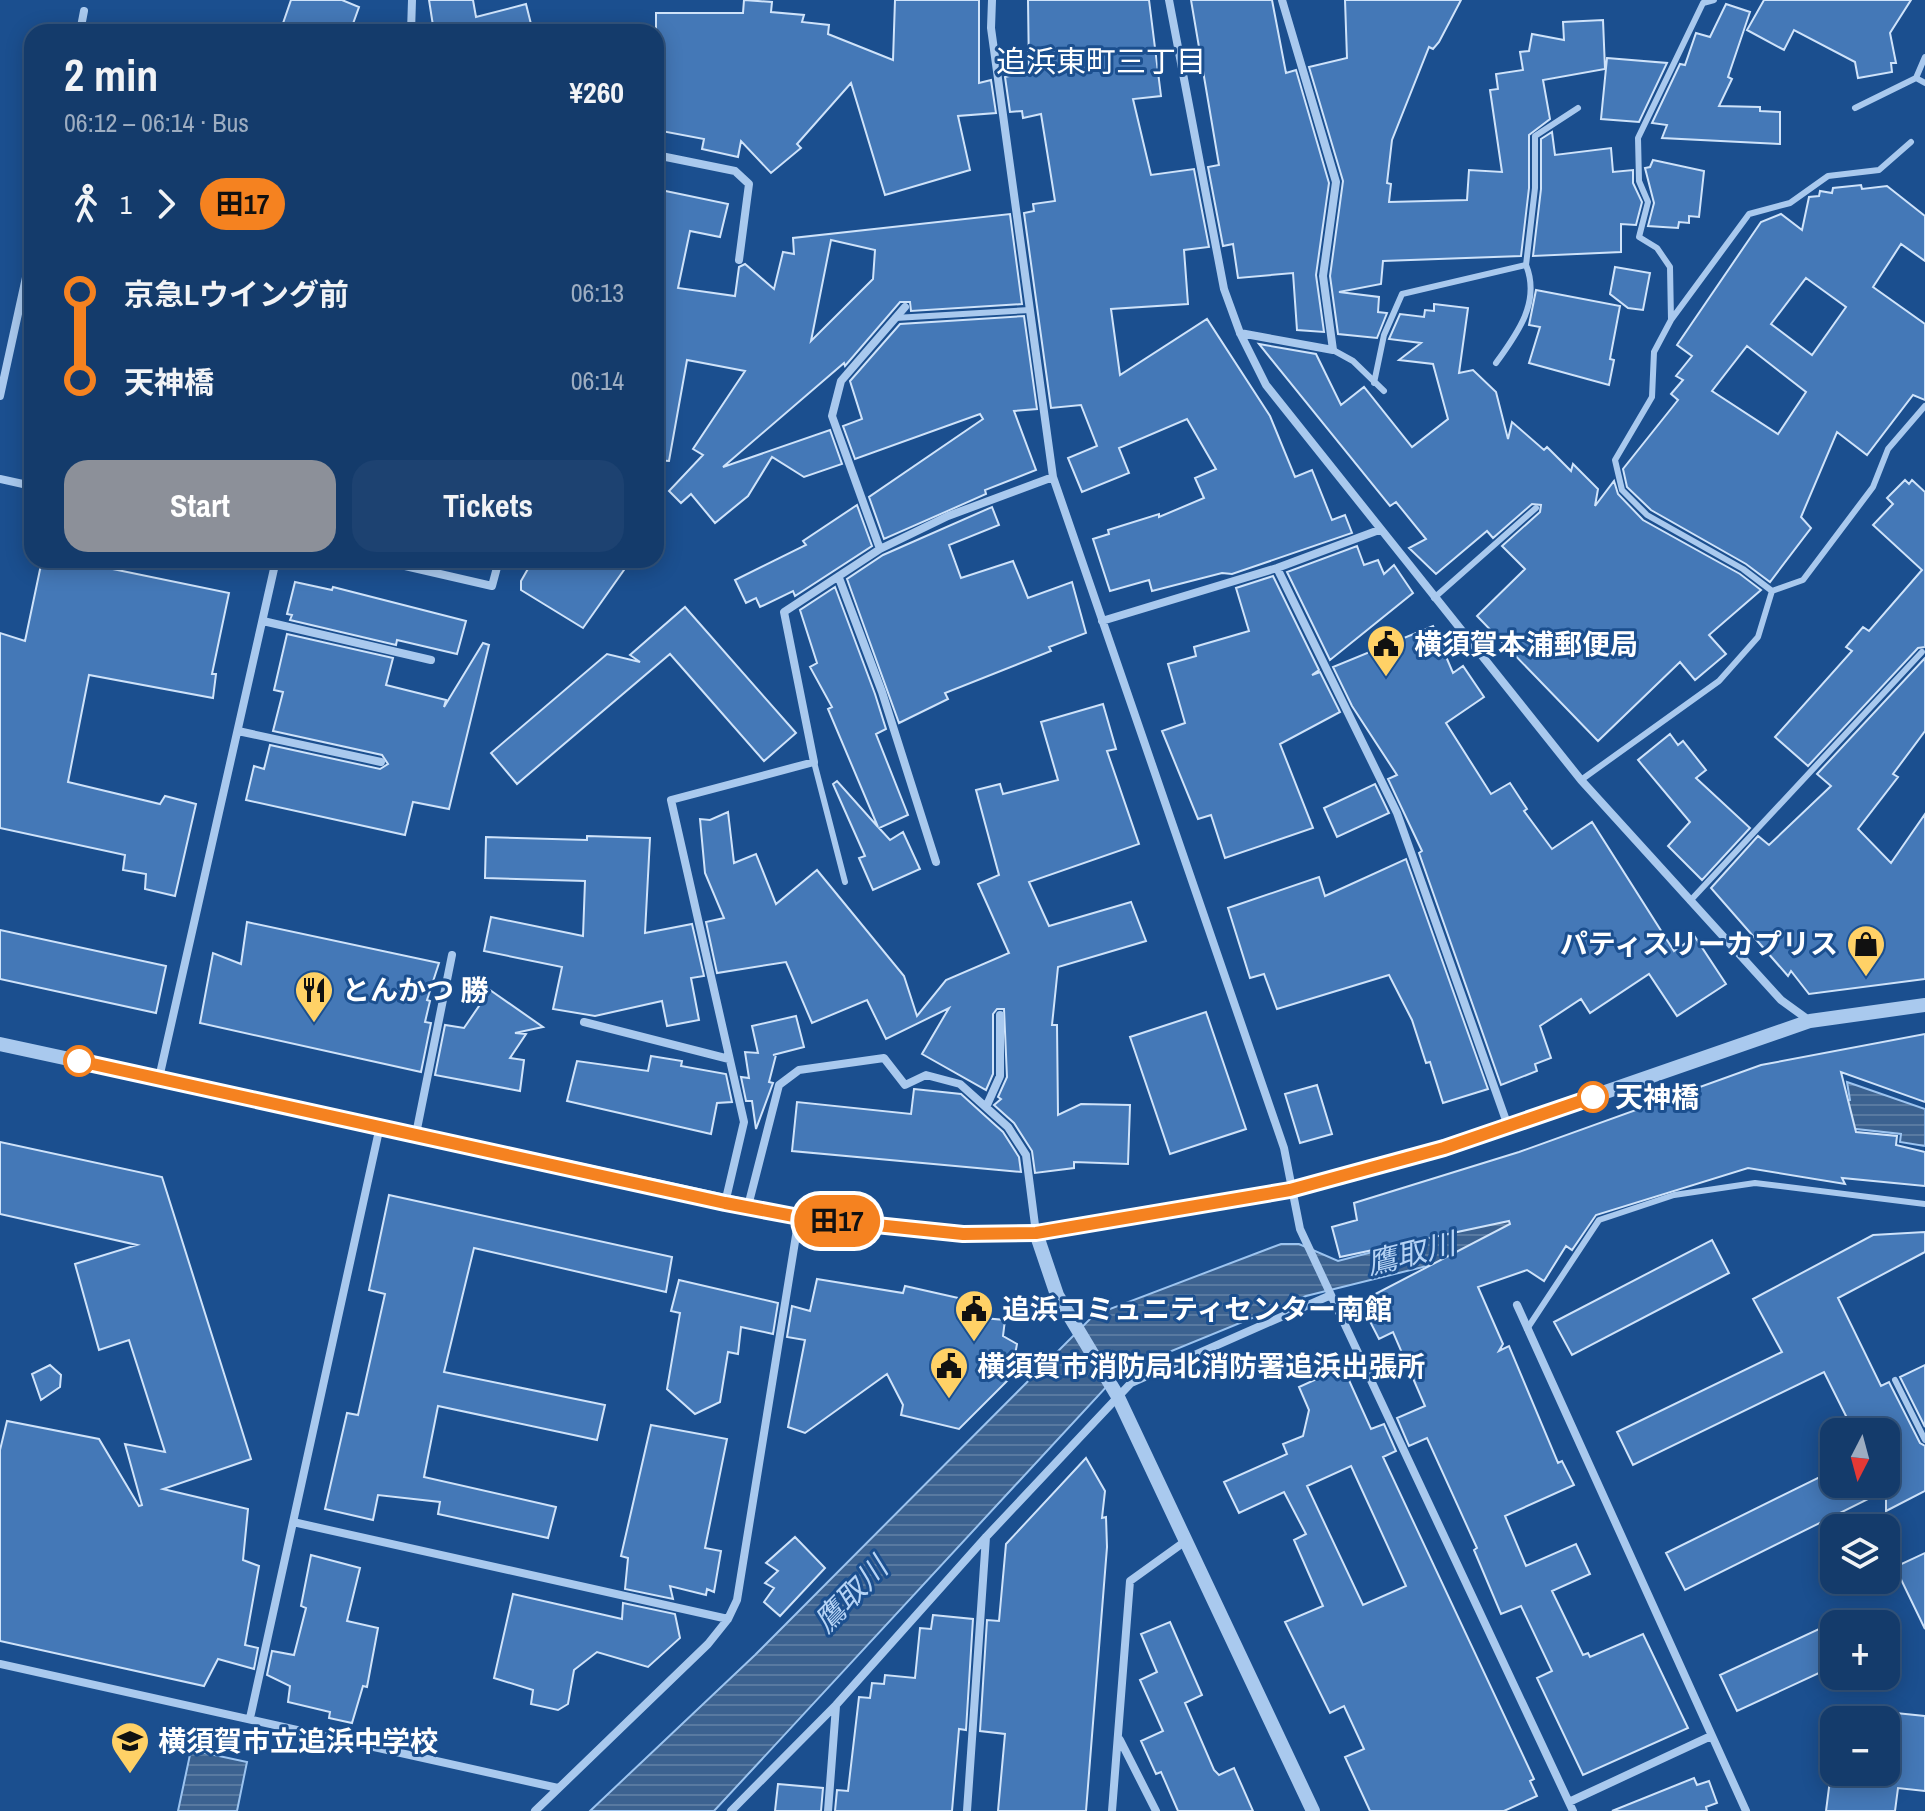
<!DOCTYPE html>
<html lang="en">
<head>
<meta charset="utf-8">
<style>
	body { margin:0; font-family:"Archivo Narrow","Noto Sans JP",sans-serif; background:#1d4271; color:#f1f3f6; height:100vh; display:flex; flex-direction:column; font-size:30px; white-space:nowrap }
	* { box-sizing:border-box; margin:0 }
	p { font-size:26px; color:#9dadc1 }
	.icon { flex:none; width:44px; height:44px; fill:none; stroke:currentColor; stroke-width:2; stroke-linecap:round; stroke-linejoin:round }
	.map { position:relative; flex:1; overflow:hidden }
	.details { position:absolute; left:24px; top:24px; width:640px; height:544px; display:flex; flex-direction:column; background:#143b6b; border-radius:24px; box-shadow:0 4px 20px #0003,0 0 0 2px #33557e }
	.details>* { flex:none }
	.badge { padding:0 16px; border-radius:26px; font-size:28px; line-height:52px }
	.needle { width:52px; rotate:186deg }
	.buttons { position:absolute; left:1820px; top:1418px; display:grid; gap:16px }
	.buttons a { display:grid; place-items:center; width:80px; height:80px; border-radius:16px; background:#143b6b; box-shadow:0 4px 20px #0003,0 0 0 2px #33557e; font-size:40px }
	.map>.badge { position:absolute; translate:-50% -50%; box-shadow:0 0 0 4px #fff }
	.legs { display:flex; align-items:center; gap:12px; height:88px; padding:0 40px; font-size:26px }
	.legs p { margin-inline-start:auto }
	.overview { display:flex; align-items:center; justify-content:space-between; height:136px; padding:0 40px }
	h1 { font-size:44px; font-weight:700; line-height:60px }
	.cta { display:flex; gap:16px; margin-top:auto; padding:16px 40px }
	.cta a { flex:1; height:92px; border-radius:24px; background:#8c9099; color:#fff; font-size:32px; font-weight:700; line-height:92px; text-align:center }
	.cta a+a { background:#1d4271; color:#f1f3f6 }
	ul { padding:0 40px; list-style:none }
	li { display:flex; align-items:center; gap:28px; height:88px; font-size:30px }
	li i { display:grid; place-items:center; width:12px; height:100%; margin:0 10px; background:currentColor }
	li i::after { content:''; width:20px; height:20px; margin:-10px; border:6px solid; border-radius:50%; background:#143b6b }
	li p { margin-inline-start:auto }
	li:first-child i { background:linear-gradient(#0000 50%,currentColor 0) }
	li:last-child i { background:linear-gradient(currentColor 50%,#0000 0) }
	.map>svg:first-child { display:block }
</style>
</head>
<body>
<div class="map">
<svg width="1925" height="1811" viewBox="0 0 1925 1811">
	<defs>
		<pattern id="water-rules" width="6" height="5" patternUnits="userSpaceOnUse" patternTransform="scale(2)"><rect width="6" height="5" fill="#3c6290"/><path d="M0 2.5h6" fill="none" stroke="#597aa1"/></pattern>
	</defs>
	<rect width="100%" height="100%" fill="#1b4f8f"/>
	<!-- water -->
	<path fill="url(#water-rules)" stroke="#9cc4f0" stroke-width="2" d="M1847,1082L1925,1109V1146L1900,1142L1901,1134L1820,1125L1443,1262L1306,1296L1120,1372L714,1811H590L755,1655L1094,1315L1281,1244H1299L1338,1261L1419,1240L1780,1118L1850,1100Z
		M191,1750L247,1762L237,1811H178Z"/>
	<!-- building -->
	<path fill="#4478b7" stroke="#cfe3fa" stroke-width="2" fill-rule="evenodd" d="M291,0H342L359,7L350,32H280Z
		M429,0H473L476,17L526,4L533,32H434Z
		M744,0L772,2L771,12L804,15L802,22L829,25L828,34L893,60L895,0H979V83L991,80L996,113L958,116L970,170L885,195L851,83L797,144L801,148L771,173L741,141L738,157L702,149L704,139L656,130L661,65H656V13H743Z
		M1028,0H1149L1161,96L1133,99L1151,175L1194,169L1209,247L1184,250L1188,304L1111,309L1120,375L1207,319L1270,416L1295,477L1312,470L1332,520L1345,515L1352,533L1232,574L1222,573L1152,591L1149,580L1110,591L1093,539L1109,534L1108,530L1159,514V517L1204,498L1195,478L1216,469L1187,419L1119,448L1129,473L1082,492L1068,458L1097,446L1081,405L1051,408L1024,213L1034,211L1033,204L1055,201L1041,114L1023,118L1022,111L1010,112L1005,77L1029,72Z
		M1191,0H1272L1286,73L1296,70L1329,183L1316,275L1324,332L1297,330L1293,273L1238,278L1233,244L1223,246L1208,167L1219,165Z
		M1345,0H1461L1439,42L1433,49L1429,47L1392,140L1387,183L1391,184L1389,202L1467,200L1469,170L1502,172L1490,90L1498,89L1496,74L1523,70L1520,52L1529,51L1532,34L1564,40L1563,22L1603,20L1605,69L1543,80L1550,119L1529,135V188L1521,256L1383,261L1381,284L1339,292L1379,297L1378,312L1387,313L1377,338L1338,334L1330,276L1343,181L1309,67L1347,58Z
		M1764,0H1911L1890,33L1896,63H1891L1892,72L1858,78L1855,62L1794,30L1784,50L1747,30Z
		M1726,4L1750,12L1728,77L1732,79L1719,106L1760,107V111L1780,112V144L1662,138L1667,125L1652,123L1680,64L1685,65L1696,33L1710,37Z
		M1607,58L1667,63L1639,122L1601,119Z
		M1552,132L1555,155L1611,148L1613,172L1633,170V183L1642,202L1636,225L1621,224V252L1533,256L1541,189V139Z
		M1653,160L1704,171L1699,217L1689,216V223L1679,222L1678,228L1648,226L1654,203L1645,168L1650,167Z
		M1861,185L1862,189L1887,186L1925,216V261L1901,244L1873,287L1925,324V400L1913,395L1867,455L1837,432L1801,517L1811,528L1770,582L1746,564L1651,510L1627,487L1623,469L1678,400L1671,394L1683,380L1676,376L1692,356L1677,345L1761,222L1781,214L1802,230L1809,197L1819,196L1820,191L1832,193L1833,188ZM1806,278L1846,307L1812,355L1771,324ZM1747,346L1806,392L1778,434L1712,391Z
		M656,189L728,204L720,237L690,231L678,288L735,296L739,267L745,264L774,289L783,252L794,254L793,238L1010,214L1022,304L911,311L910,302H900L845,366L844,363L723,467L830,430L842,464L804,477L772,457L748,496L715,523L691,494L681,503L669,491L703,455L693,449L745,371L687,360L669,461L656,460ZM831,240L875,250L873,279L811,341Z
		M1615,267L1650,273L1643,310L1628,308L1610,294Z
		M1536,290L1620,306L1610,359L1614,360L1609,385L1529,363L1540,327L1529,325Z
		M1434,304L1468,308L1459,373L1473,370L1496,392L1508,439L1512,422L1544,450L1547,447L1571,471L1573,464L1598,489L1595,506L1614,481L1618,494L1643,520L1740,574L1761,590L1709,635L1726,654L1695,680L1680,662L1598,741L1477,616L1525,569L1502,546L1540,512L1541,505L1532,504L1493,538L1487,531L1436,574L1409,548L1426,539L1396,502L1390,506L1259,344L1316,354L1341,405L1364,387L1412,447L1448,419L1433,364L1399,360L1421,343L1389,339L1400,314L1424,317L1425,310L1434,311Z
		M1024,316L1037,409L1014,411L1036,470L985,490L986,494L884,539L869,497L983,419L980,414L855,459L843,426L862,419L850,381L900,324Z
		M1905,480L1909,484L1912,480L1925,492V647L1918,648L1808,766L1775,737L1852,651L1846,647L1863,627L1869,631L1922,570L1873,525L1893,504L1887,498Z
		M857,505L872,546L795,596L793,591L760,607L756,598L746,603L735,580L806,545L803,541Z
		M992,507L999,525L949,545L961,578L1013,561L1028,598L1072,582L1086,633L1049,647L1051,651L945,693L948,699L899,723L847,579L883,555Z
		M1357,546L1364,565L1378,560L1384,574L1394,565L1413,593L1330,660L1287,572Z
		M42,560H69L229,593L212,674H216L213,698L89,675L68,782L160,804L165,796L196,804L175,896L145,889L146,874L123,870L125,855L0,828V633L25,641Z
		M533,560H631L583,628L521,590V581Z
		M1273,576L1319,670L1312,675L1320,672L1340,712L1280,744L1313,828L1225,858L1211,815L1198,819L1162,731L1185,723L1168,664L1196,656L1194,647L1249,631L1236,588Z
		M295,582L332,590L333,587L466,621L457,654L397,640L396,645L290,620L292,615L287,614Z
		M835,587L875,694L886,729L876,734L908,815L879,828L890,840L903,832L920,869L873,890L859,858L865,856L833,784L837,781L878,827L828,709L832,707L810,667L817,663L800,610Z
		M685,607L796,733L764,761L670,654L517,784L491,753L607,654L640,662L630,655Z
		M1433,626L1453,673L1463,666L1484,697L1446,723L1491,794L1510,783L1527,809L1524,811L1552,849L1592,822L1674,951L1695,937L1726,984L1677,1016L1649,974L1590,1013L1581,999L1540,1026L1551,1058L1535,1064L1537,1071L1501,1085L1419,853L1422,851L1388,779L1397,775L1352,706L1333,667Z
		M287,634L393,658L386,685L446,700L444,707L483,643L489,645L449,809L413,802L405,835L246,800L254,766L264,769L270,745L380,769L388,764L382,755L273,731L283,692L274,690Z
		M1925,658V731L1893,774L1898,777L1858,829L1891,863L1925,814V979L1809,994L1791,971L1788,976L1711,888L1758,836L1769,845L1831,786L1817,774Z
		M1103,704L1116,749L1107,751L1139,844L1029,882L1049,926L1131,902L1146,941L1058,967L1052,1025H1057L1058,1115L1081,1104L1130,1105L1128,1164L1074,1162V1168L1035,1173L1032,1151L1014,1123L994,1105L1001,1099L998,1097L1007,1077L1004,1009H997L993,1014V1074L986,1090L922,1054L949,1008L886,1039L867,1000L812,1023L786,962L717,973L706,922L724,918L705,873L700,819L710,820L728,812L734,863L756,854L776,904L817,870L904,976L917,1016L946,980L1009,953L978,884L999,875L976,790L1000,784L1003,794L1058,780L1041,722Z
		M1670,734L1678,745L1683,741L1706,770L1696,778L1750,828L1702,880L1668,846L1690,822L1638,760Z
		M1375,784L1389,813L1337,837L1324,808Z
		M587,836L650,838L645,933L692,924L704,976L691,978L699,1020L667,1026L662,1001L595,1016L553,1009L562,967L484,951L491,917L583,936L585,881L485,878L486,837L587,840Z
		M1406,859L1488,1089L1443,1103L1430,1062L1426,1063L1412,1020L1389,975L1277,1009L1264,974L1250,978L1228,908L1319,877L1325,896Z
		M247,922L439,963L427,1000L430,1001L425,1022L431,1023L421,1072L200,1023L213,953L241,964Z
		M0,930L166,966L156,1013L0,979Z
		M490,990L543,1027L515,1033L526,1034L510,1058L524,1060L520,1091L435,1075L445,1025L464,1028Z
		M1206,1012L1246,1129L1170,1154L1130,1037Z
		M796,1016L804,1047L773,1055H776L769,1082L773,1083L756,1129L752,1101H746L741,1077L749,1078L745,1052L758,1053L752,1026Z
		M1925,1034V1102L1841,1072L1856,1132L1897,1136L1896,1145L1925,1152V1186L1842,1178L1845,1184L1748,1168L1596,1215L1572,1250L1566,1246L1544,1281L1527,1270L1478,1287L1503,1344L1499,1351L1509,1346L1558,1463L1562,1461L1574,1485L1505,1516L1526,1566L1576,1544L1590,1574L1552,1591L1583,1655L1588,1653L1590,1657L1643,1634L1688,1728L1583,1775L1537,1678L1552,1671L1521,1606L1501,1614L1474,1550L1477,1548L1427,1438L1409,1446L1397,1418L1425,1406L1393,1332L1379,1339L1360,1302L1510,1224L1509,1221L1340,1257L1332,1227L1357,1220L1354,1203L1519,1152L1761,1065Z
		M651,1056L682,1061L681,1066L726,1074L732,1102L717,1103L711,1134L567,1101L577,1061L648,1071Z
		M1317,1085L1332,1134L1300,1143L1285,1094Z
		M914,1089L961,1094L1003,1132L1019,1157L1021,1172L792,1151L797,1102L911,1114Z
		M0,1142L162,1177L251,1459L163,1489L248,1509L243,1560L259,1566L245,1645L258,1648L254,1669L218,1659L204,1686L0,1641V1450L7,1421L99,1439L139,1506L142,1505L125,1444L165,1452L129,1340L99,1350L75,1264L137,1245L0,1214Z
		M389,1195L672,1257L666,1292L474,1248L444,1372L605,1405L597,1440L438,1406L424,1477L556,1507L548,1538L438,1514L440,1502L378,1495L373,1520L325,1509L347,1413L358,1415L385,1294L369,1290Z
		M1925,1232V1252L1838,1298L1881,1386L1889,1382L1920,1443L1925,1446V1491L1886,1511V1490L1685,1590L1666,1553L1834,1470V1484H1886V1432H1854L1824,1372L1633,1465L1617,1432L1782,1352L1753,1299L1873,1235Z
		M1712,1240L1729,1273L1572,1355L1554,1322Z
		M817,1279L903,1293L905,1286L985,1304L983,1318L1005,1320L1003,1336L1017,1344L1011,1377L959,1429L901,1415L903,1405L887,1374L805,1433L788,1427L805,1340L787,1337L792,1306L810,1311Z
		M679,1280L778,1303L773,1334L741,1327L738,1354L728,1352L720,1402L695,1414L667,1389L680,1313L671,1311Z
		M50,1365L61,1375L60,1387L41,1400L32,1374Z
		M1925,1365V1427L1900,1377Z
		M1343,1367L1371,1429L1384,1424L1396,1451L1383,1457L1534,1779L1530,1781L1537,1796L1504,1811H1370L1345,1757L1364,1749L1344,1706L1330,1713L1285,1622L1323,1606L1294,1540L1306,1534L1284,1492L1239,1513L1224,1482L1287,1454L1283,1444L1303,1436L1309,1410L1299,1387ZM1351,1466L1406,1586L1363,1605L1307,1486Z
		M651,1425L727,1439L705,1548L721,1551L714,1592L707,1589L706,1595L670,1586L673,1599L625,1589L628,1558L621,1556Z
		M1086,1458L1105,1491L1102,1518L1106,1517L1107,1547L1086,1811H998L1005,1734L980,1731L987,1620L999,1621L1006,1544Z
		M795,1537L825,1568L780,1616L764,1602L774,1588L765,1583L778,1571L766,1563Z
		M1925,1553V1629L1895,1567Z
		M311,1555L360,1568L347,1621L378,1628L367,1687L363,1686L352,1723L329,1718L330,1712L288,1702L290,1686L267,1675L272,1651L294,1655L306,1608L301,1606Z
		M513,1594L622,1619L623,1603L675,1614L680,1638L648,1667L597,1652L574,1670L568,1704L558,1710L531,1704L533,1690L494,1678Z
		M933,1615L973,1619L966,1730L959,1729L952,1811H835L837,1790L848,1791L859,1697L870,1698L872,1683L884,1684L885,1675L915,1678L920,1628L931,1629Z
		M1170,1622L1202,1695L1185,1703L1214,1770L1219,1775L1234,1768L1253,1811H1178L1161,1772L1156,1774L1141,1741L1163,1731L1140,1680L1157,1672L1141,1634Z
		M1834,1622V1666L1737,1711L1720,1675Z
		M1886,1712L1925,1716V1791L1898,1788L1895,1811H1826L1831,1772H1886Z
		M1694,1778L1697,1785L1709,1781L1717,1803L1706,1807L1707,1811H1612Z
		M778,1784L823,1788L821,1811H775Z"/>
	<g fill="none" stroke-linecap="round" stroke-linejoin="round">
		<!-- service -->
		<path stroke="#a9c9ee" stroke-width="6" d="M1714,0L1703,3L1638,138L1639,181L1648,202L1639,237L1657,248L1670,267L1671,320L1654,352L1652,397L1615,460L1622,490L1647,515L1743,569L1772,591
			M1916,78L1925,57
			M1855,108L1916,78L1925,83
			M895,318L1030,310
			M1671,320L1749,214L1790,203L1828,176L1879,170L1911,142
			M1333,350L1353,361L1384,391
			M1496,363C1517,334 1541,302 1526,265
			M1374,383L1384,335L1402,294L1526,265L1535,188V136L1578,108
			M1434,598L1536,508
			M814,762L845,882
			M1581,780L1719,681L1758,637L1772,591L1803,580L1873,487L1888,449L1925,406
			M1690,901L1922,652
			M1527,1329L1599,1220L1674,1195L1755,1183L1925,1204
			M1895,1380L1925,1440"/>
		<!-- minor -->
		<path stroke="#a9c9ee" stroke-width="8" d="M992,0L991,28L1053,477L1284,1148L1300,1229L1573,1811
			M1169,0L1224,289L1240,333L1266,385L1581,780L1781,1000L1810,1021
			M80,32L84,11
			M411,32L412,0
			M656,155L735,171L749,184L739,260
			M1240,333L1333,350L1323,276L1336,182L1282,0
			M0,396L32,250
			M0,479L32,486
			M880,549L832,416L841,381L905,307
			M379,560L492,586L499,560
			M1277,568L1397,813L1508,1126
			M839,578L882,692L936,862
			M263,621L431,660
			M1102,621L1277,568L1379,530
			M238,731L381,762
			M584,1022L729,1059
			M159,1078L276,560
			M987,1105L1000,1076V1015
			M416,1134L452,955
			M725,1203L744,1122L671,800L814,762L784,612L880,549L948,516L1053,477
			M748,1206L779,1085L799,1070L884,1058L905,1085L926,1075L960,1084L1008,1127L1026,1155L1036,1233
			M1517,1305L1746,1811
			M293,1522L728,1619
			M0,1664L558,1788
			M250,1718L380,1126
			M1120,1740L1156,1811
			M1569,1802L1711,1736
			M535,1811L708,1644L728,1619L737,1600L799,1217
			M731,1811L836,1705L986,1537L1131,1383L1331,1295
			M828,1811L836,1706
			M967,1811L986,1537
			M1112,1811L1130,1581L1187,1540"/>
		<!-- tertiary -->
		<path stroke="#a9c9ee" stroke-width="14" d="M0,1044L799,1217L963,1234L1036,1233L1290,1190L1444,1148L1810,1021L1925,1005
			M1036,1233L1057,1295L1117,1395L1313,1811"/>
	</g>
	<g fill="none" stroke-linecap="round" stroke-linejoin="round">
		<defs>
			<path id="line-1" d="M79,1061L725,1203L799,1217L963,1234L1036,1233L1290,1190L1444,1148L1593,1097"/>
		</defs>
		<!-- line-1 casing -->
		<use href="#line-1" stroke="#fff" stroke-width="18"/>
		<!-- line-1 -->
		<use href="#line-1" stroke="#f58220" stroke-width="12"/>
	</g>
	<!-- icons -->
	<defs>
		<symbol id="civic-pin" viewBox="-11 -11 22 30"><path d="M0 17L-7.5 6A9.5 9.5 0 1 1 7.5 6Z" fill="#ffd166" stroke="#1b4f8f"/><path d="M-.6-6.5H3V-4.5H.6V-3L4-1V1h2V6H-6V1h2V-1L-.6-3ZM-1.2 2.5V6h2.4V2.5Z" fill="#111"/></symbol>
		<symbol id="shop-pin" viewBox="-11 -11 22 30"><path d="M0 17L-7.5 6A9.5 9.5 0 1 1 7.5 6Z" fill="#ffd166" stroke="#1b4f8f"/><path d="M-5-2.5h2.3a2.7 3.5 0 0 1 5.4 0H5L5.5 6h-11ZM-1.5-2.5h3a1.5 2.3 0 0 0-3 0Z" fill="#111"/></symbol>
		<symbol id="restaurant-pin" viewBox="-11 -11 22 30"><path d="M0 17L-7.5 6A9.5 9.5 0 1 1 7.5 6Z" fill="#ffd166" stroke="#1b4f8f"/><path d="M-5-6h1v4h1v-4h1v4h1v-4h1v5L-1.5 .5V6h-2V.5L-5-1ZM5-6V6H3V1.5H1.5Q1.5-4 5-6Z" fill="#111"/></symbol>
		<symbol id="school-pin" viewBox="-11 -11 22 30"><path d="M0 17L-7.5 6A9.5 9.5 0 1 1 7.5 6Z" fill="#ffd166" stroke="#1b4f8f"/><path d="M0-5L7-2L0 1L-7-2ZM-4 1L0 2.5L4 1V4Q0 6-4 4Z" fill="#111"/></symbol>
	</defs>
	<g fill-rule="evenodd">
		<use href="#civic-pin" x="1364" y="622" width="44" height="60"/>
		<use href="#shop-pin" x="1844" y="922" width="44" height="60"/>
		<use href="#restaurant-pin" x="292" y="968" width="44" height="60"/>
		<use href="#civic-pin" x="952" y="1287" width="44" height="60"/>
		<use href="#civic-pin" x="927" y="1344" width="44" height="60"/>
		<use href="#school-pin" x="108" y="1719" width="44" height="60"/>
	</g>
	<!-- markers -->
	<g fill="#fff" stroke="#f58220" stroke-width="4">
		<circle cx="79" cy="1061" r="14"/>
		<circle cx="1593" cy="1097" r="14"/>
	</g>
	<g text-anchor="middle" stroke-width="6" stroke-linejoin="round" paint-order="stroke">
		<!-- poi labels -->
		<g font-size="28" font-weight="bold" fill="#fff" stroke="#1b4f8f" text-anchor="start">
			<text x="1414" y="654">横須賀本浦郵便局</text>
			<text x="1838" y="954" text-anchor="end">パティスリーカプリス</text>
			<text x="342" y="1000">とんかつ 勝</text>
			<text x="1002" y="1319">追浜コミュニティセンター南館</text>
			<text x="977" y="1376">横須賀市消防局北消防署追浜出張所</text>
			<text x="158" y="1751">横須賀市立追浜中学校</text>
		</g>
		<!-- stop labels -->
		<g font-size="28" font-weight="bold" fill="#fff" stroke="#1b4f8f" text-anchor="start">
			<text x="1615" y="1107">天神橋</text>
		</g>
		<!-- neighbourhood labels -->
		<g font-size="30" fill="#fff" stroke="#1b4f8f">
			<text x="1101" y="72">追浜東町三丁目</text>
		</g>
		<!-- water labels -->
		<g font-size="30" font-style="italic" fill="#b5d3f5" stroke="#1b4f8f">
			<text transform="translate(1411 1254) rotate(-14)" y="10">鷹取川</text>
			<text transform="translate(851 1595) rotate(-46)" y="10">鷹取川</text>
		</g>
	</g>
</svg>
<div class="buttons">
<a><svg class="needle" viewBox="-14 -14 28 28"><path d="M0-13l5 13h-10z" fill="#e53935"/><path d="M0 13l5-13h-10z" fill="#9dadc1"/></svg></a>
<a><svg class="icon" aria-label="layers" viewBox="0 0 24 24"><path d="M12 4l9 5-9 5-9-5zM3 14l9 5 9-5"/></svg></a>
<a>+</a>
<a>−</a>
</div>
<b class="badge" style="left:837px;top:1221px;background:#f58220;color:#111">田17</b>
<section class="details">
<div class="overview"><div><h1>2 min</h1><p>06:12 – 06:14 · Bus</p></div><b>¥260</b></div>
<div class="legs"><svg class="icon" aria-label="walk" viewBox="0 0 24 24"><circle cx="13" cy="4" r="2"/><path d="M13 8l-2 6 4 7M11 14l-3 7M7 12l3-4h3l4 4"/></svg>1<svg class="icon" aria-label="forward" viewBox="0 0 24 24"><path d="M9 5l7 7-7 7"/></svg><b class="badge" style="background:#f58220;color:#111">田17</b></div>
<ul>
<li><i style="color:#f58220"></i><b>京急Lウイング前</b><p>06:13</p></li>
<li><i style="color:#f58220"></i><b>天神橋</b><p>06:14</p></li>
</ul>
<div class="cta"><a>Start</a><a>Tickets</a></div>
</section>
</div>
</body>
</html>
